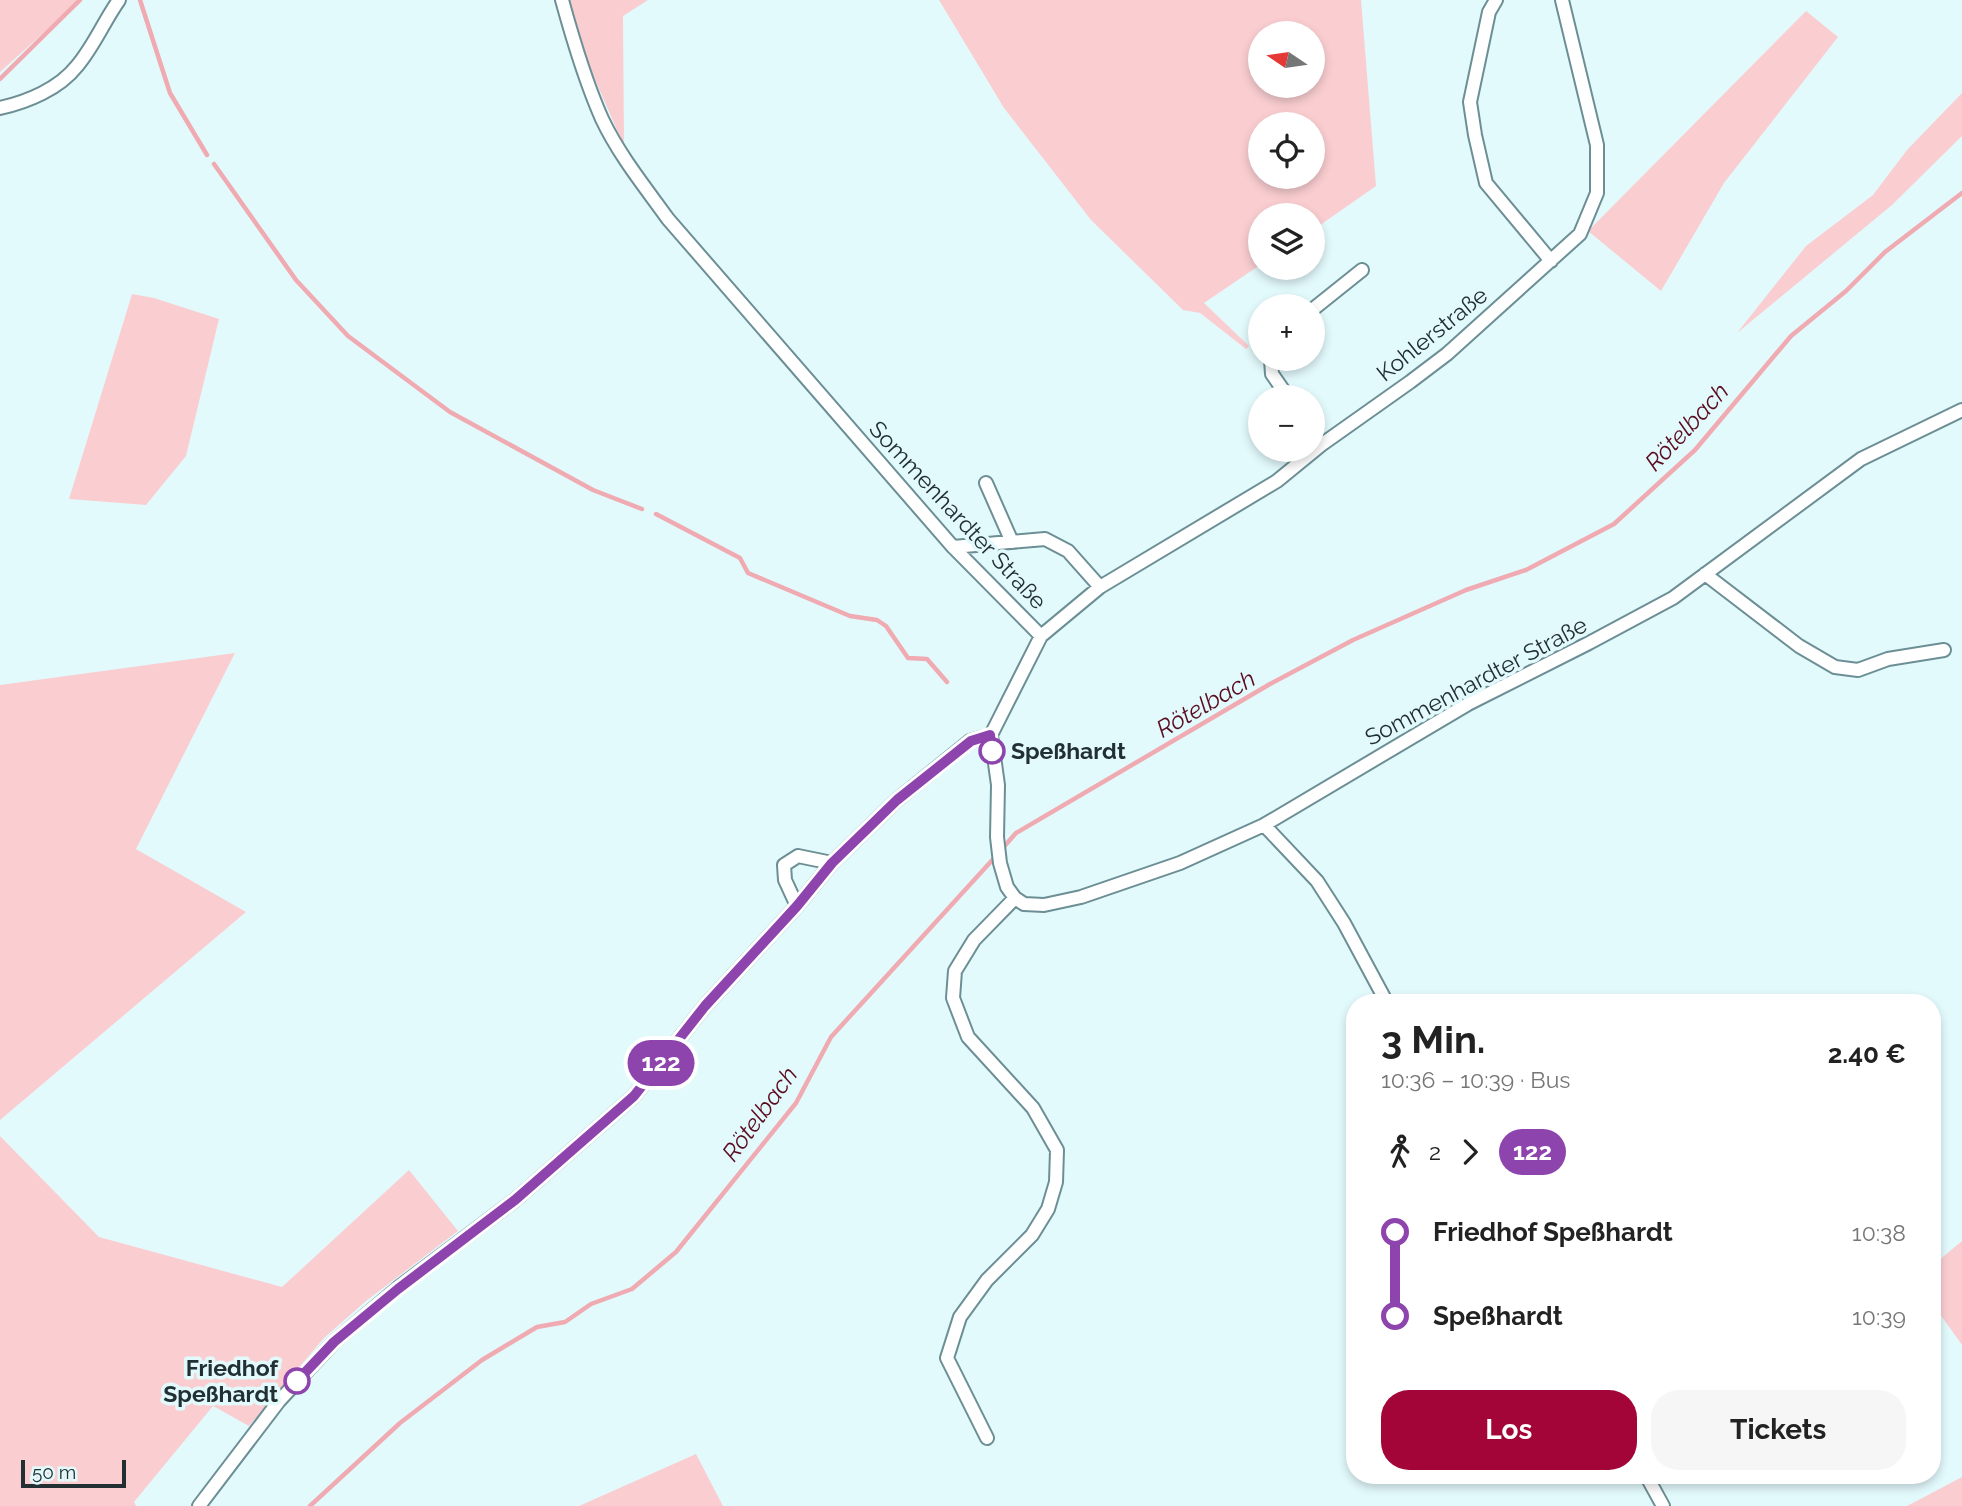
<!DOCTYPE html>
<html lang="de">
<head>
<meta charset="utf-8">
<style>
	body { margin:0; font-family:Raleway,sans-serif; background:#f6f6f6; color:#222; height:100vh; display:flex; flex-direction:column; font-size:26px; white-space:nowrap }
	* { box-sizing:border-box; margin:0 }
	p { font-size:23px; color:#767676 }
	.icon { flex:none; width:38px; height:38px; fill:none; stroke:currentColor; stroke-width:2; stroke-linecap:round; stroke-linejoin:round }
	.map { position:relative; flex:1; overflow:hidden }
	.drawer { position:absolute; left:1346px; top:994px; width:595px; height:490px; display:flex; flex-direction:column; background:#fff; border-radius:28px; box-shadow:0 4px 10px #0003 }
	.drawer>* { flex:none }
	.badge { padding:0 14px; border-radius:23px; font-size:24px; line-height:46px }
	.needle { width:46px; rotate:283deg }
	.fabs { position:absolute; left:1248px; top:21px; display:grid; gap:14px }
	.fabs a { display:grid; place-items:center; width:77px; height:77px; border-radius:50%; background:#fff; box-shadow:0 4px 10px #0003; font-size:35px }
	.scale { position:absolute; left:21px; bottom:18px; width:105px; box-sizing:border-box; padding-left:7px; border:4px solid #223033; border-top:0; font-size:19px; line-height:24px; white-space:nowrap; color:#223033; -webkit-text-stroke:5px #e3fafd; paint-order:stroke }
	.map>.badge { position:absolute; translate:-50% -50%; box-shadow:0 0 0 4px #fff }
	.legs { display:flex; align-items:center; gap:10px; height:77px; padding:0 35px; font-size:23px }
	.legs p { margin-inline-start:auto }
	.overview { display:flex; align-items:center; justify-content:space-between; height:119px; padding:0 35px }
	h1 { font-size:38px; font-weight:700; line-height:52px }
	.button { display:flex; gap:14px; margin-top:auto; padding:14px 35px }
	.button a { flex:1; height:80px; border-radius:28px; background:#a30538; color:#fff; font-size:28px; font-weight:700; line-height:80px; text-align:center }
	.button a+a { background:#f6f6f6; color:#222 }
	ul { padding:0 35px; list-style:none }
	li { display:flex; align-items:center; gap:24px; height:84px; font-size:26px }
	li i { display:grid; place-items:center; width:10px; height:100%; margin:0 9px; background:currentColor }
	li i::after { content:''; width:18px; height:18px; margin:-9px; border:5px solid; border-radius:50%; background:#fff }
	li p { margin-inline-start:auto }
	li:first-child i { background:linear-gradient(#0000 50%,currentColor 0) }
	li:last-child i { background:linear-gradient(currentColor 50%,#0000 0) }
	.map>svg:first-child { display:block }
</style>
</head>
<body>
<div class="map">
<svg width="1962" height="1506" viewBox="0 0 1962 1506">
	<rect width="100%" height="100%" fill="#e3fafd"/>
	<!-- green -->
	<path fill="#faced1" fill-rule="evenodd" d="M0,0H80L0,72Z
		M567,0H648L623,16L624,146L579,43Z
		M939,0H1361L1376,186L1313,230L1312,215H1260V265L1204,303L1249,346L1246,349L1200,313L1183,310L1091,220L1004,108ZM1260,33H1312V86H1260ZM1260,124H1312V177H1260Z
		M1806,11L1838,37L1724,183L1661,291L1588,231Z
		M1962,93V136L1892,205L1737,333L1806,246L1873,195L1907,150Z
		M132,294L154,298L219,319L186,456L146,505L69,499Z
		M235,653L136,849L246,912L0,1120V685Z
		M0,1136L99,1237L282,1287L409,1170L458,1231L366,1301L324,1338L249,1426L213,1406L134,1502L136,1506H0Z
		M1962,1241V1345L1932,1303V1266Z
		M696,1454L723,1506H579Z
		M1962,1477V1506H1907Z"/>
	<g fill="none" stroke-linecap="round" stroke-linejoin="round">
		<!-- stream -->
		<path stroke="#efabb1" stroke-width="4.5" d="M140,0L170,93L207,155
			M0,79L80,0
			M214,164L296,280L348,336L450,412L593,490L642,509
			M656,514L740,558L748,573L850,616L877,620L886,626L908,658L927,659L947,682
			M1001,850L1016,833L1270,684L1353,640L1466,590L1526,570L1614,524L1695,450L1791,336L1846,291L1885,252L1962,193
			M310,1506L400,1423L482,1360L537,1327L565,1322L591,1304L632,1289L676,1252L796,1103L831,1037L996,856"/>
		<defs>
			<path id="minor" d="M562,0C573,40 585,81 602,119C619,155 645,187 668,219L953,547L1041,636
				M1496,0L1489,12L1470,102L1475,135L1486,183L1551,261
				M1562,0L1597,145V193L1580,234L1447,354L1410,382L1321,445L1277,481L1100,587L1041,636L991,735L998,785L997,837L1000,863L1007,887L1015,898L1024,904L1044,905L1081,897L1180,863L1264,825L1468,704L1589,643L1673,598L1861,459L1962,410
				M0,108C27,102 59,89 77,66C94,46 104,21 119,0
				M1312,310L1362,270
				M1271,359L1272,374L1288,397
				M1312,433L1321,445
				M986,483L1012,542
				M953,547L1045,539L1068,551L1100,587
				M1705,574L1799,646L1835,667L1858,670L1888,659L1944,650
				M1264,825L1317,881L1344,923L1387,1003
				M797,906L785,880L784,865L798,856L832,863
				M987,1438L947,1358L960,1317L987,1280L1032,1235L1048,1209L1056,1182L1057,1150L1033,1108L968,1037L953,998L955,971L974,940L1015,898
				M1646,1475L1663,1506
				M199,1506L279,1401L334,1342L398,1288L515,1200L634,1096L705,1006L797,906L832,863L897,800L970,741L991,735"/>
		</defs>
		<!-- minor casing -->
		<use href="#minor" stroke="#6c8f95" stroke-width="16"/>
		<!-- minor -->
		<use href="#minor" stroke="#fff" stroke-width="12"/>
	</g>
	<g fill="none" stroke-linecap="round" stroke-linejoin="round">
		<defs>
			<path id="line-1" d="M297,1381L334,1342L398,1289L515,1200L634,1096L705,1006L797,906L832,863L897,800L971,741L990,735L992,751"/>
		</defs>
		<!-- line-1 casing -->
		<use href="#line-1" stroke="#fff" stroke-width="16"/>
		<!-- line-1 -->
		<use href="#line-1" stroke="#8e44ad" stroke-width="10"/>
	</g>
	<!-- markers -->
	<g fill="#fff" stroke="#8e44ad" stroke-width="3.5">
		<circle cx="992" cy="751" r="12"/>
		<circle cx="297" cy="1381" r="12"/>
	</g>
	<g text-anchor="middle" stroke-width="7" stroke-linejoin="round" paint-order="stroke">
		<!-- street labels -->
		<g font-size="23" fill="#223033" stroke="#e3fafd">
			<text transform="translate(1432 334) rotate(-39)" y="8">Kohlerstraße</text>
			<text transform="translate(958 515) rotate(47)" y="8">Sommenhardter Straße</text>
			<text transform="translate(1476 681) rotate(-28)" y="8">Sommenhardter Straße</text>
		</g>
		<!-- stop labels -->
		<g font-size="23" font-weight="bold" fill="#223033" stroke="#e3fafd" text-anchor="start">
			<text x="1011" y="759">Speßhardt</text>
			<text x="278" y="1376" text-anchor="end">Friedhof<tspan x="278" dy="26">Speßhardt</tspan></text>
		</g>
		<!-- water labels -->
		<g font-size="24" font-style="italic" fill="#5b0c1f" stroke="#e3fafd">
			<text transform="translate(1687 427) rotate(-47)" y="8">Rötelbach</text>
			<text transform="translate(1206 704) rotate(-30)" y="8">Rötelbach</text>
			<text transform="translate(760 1114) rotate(-54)" y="8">Rötelbach</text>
		</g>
	</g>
</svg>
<div class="fabs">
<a><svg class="needle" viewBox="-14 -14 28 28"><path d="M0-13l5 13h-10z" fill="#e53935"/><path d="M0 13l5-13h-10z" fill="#767676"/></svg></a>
<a><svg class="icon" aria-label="locate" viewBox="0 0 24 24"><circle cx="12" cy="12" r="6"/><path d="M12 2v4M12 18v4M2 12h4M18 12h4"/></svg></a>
<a><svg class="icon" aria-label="layers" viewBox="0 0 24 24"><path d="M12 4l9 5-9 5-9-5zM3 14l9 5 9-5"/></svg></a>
<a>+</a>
<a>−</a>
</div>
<div class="scale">50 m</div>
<b class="badge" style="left:661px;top:1063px;background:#8e44ad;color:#fff">122</b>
<section class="drawer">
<div class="overview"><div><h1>3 Min.</h1><p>10:36 – 10:39 · Bus</p></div><b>2.40 €</b></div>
<div class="legs"><svg class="icon" aria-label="walk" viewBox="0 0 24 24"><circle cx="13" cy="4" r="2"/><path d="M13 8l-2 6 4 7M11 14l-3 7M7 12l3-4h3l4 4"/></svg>2<svg class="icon" aria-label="forward" viewBox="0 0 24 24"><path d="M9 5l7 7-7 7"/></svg><b class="badge" style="background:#8e44ad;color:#fff">122</b></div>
<ul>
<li><i style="color:#8e44ad"></i><b>Friedhof Speßhardt</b><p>10:38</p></li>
<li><i style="color:#8e44ad"></i><b>Speßhardt</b><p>10:39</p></li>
</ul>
<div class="button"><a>Los</a><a>Tickets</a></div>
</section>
</div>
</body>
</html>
